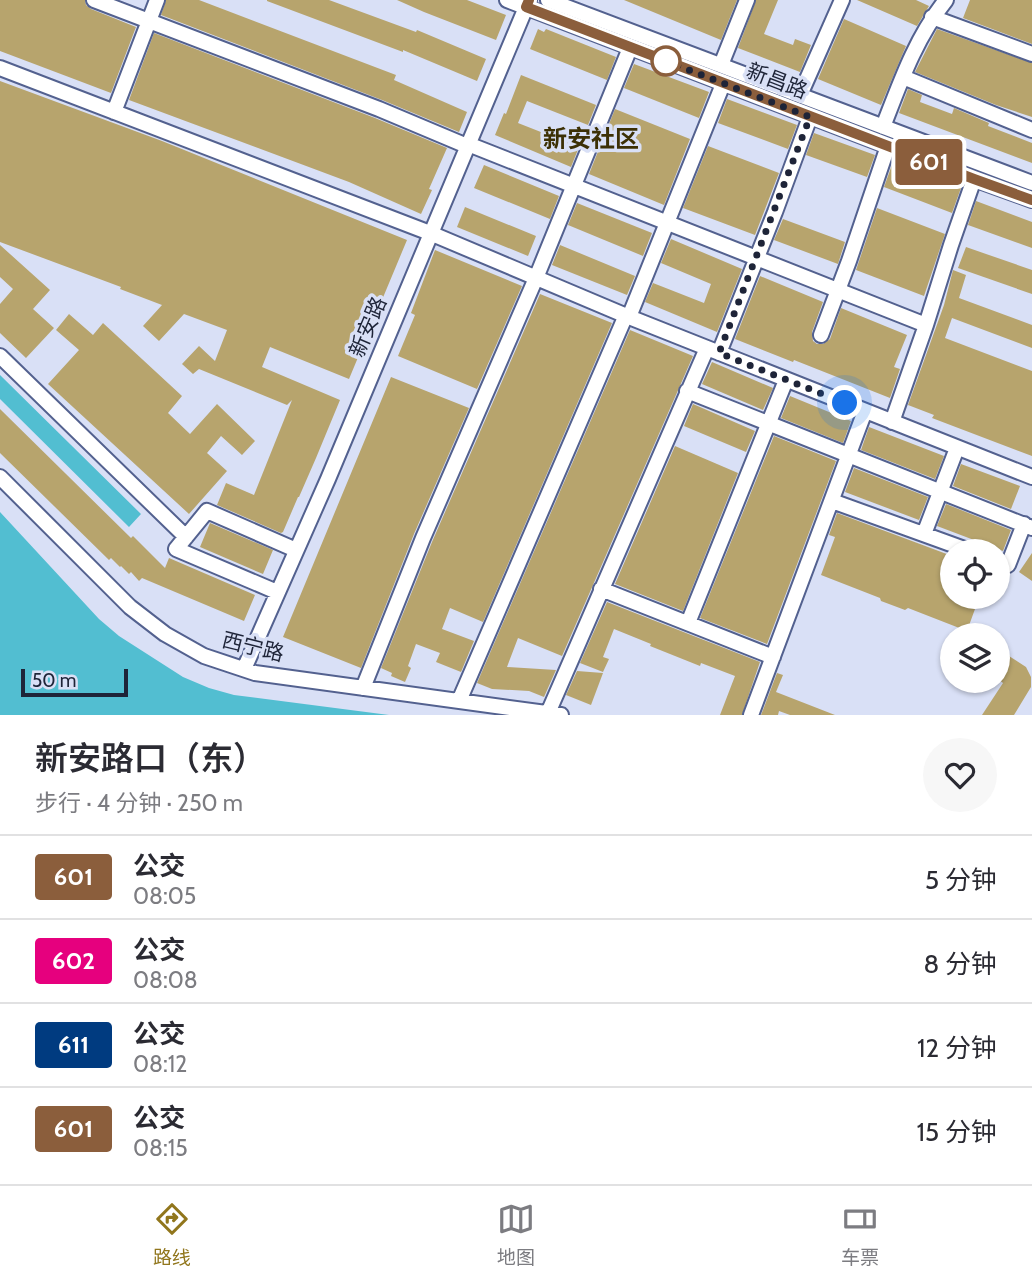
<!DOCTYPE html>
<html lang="zh">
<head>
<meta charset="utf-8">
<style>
	body { margin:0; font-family:Cabin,"Noto Sans SC",sans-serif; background:#f7f7f7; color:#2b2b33; height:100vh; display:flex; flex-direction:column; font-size:26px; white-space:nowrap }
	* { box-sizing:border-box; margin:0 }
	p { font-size:23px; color:#7c7c81 }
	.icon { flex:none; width:38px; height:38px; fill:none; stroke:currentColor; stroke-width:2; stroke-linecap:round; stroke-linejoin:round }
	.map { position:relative; height:715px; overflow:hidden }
	.sheet { display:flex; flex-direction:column; background:#fff; flex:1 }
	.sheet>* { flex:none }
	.badge { padding:0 14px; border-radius:5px; font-size:24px; line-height:46px }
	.buttons { position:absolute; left:940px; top:539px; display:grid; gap:14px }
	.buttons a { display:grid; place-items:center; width:70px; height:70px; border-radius:50%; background:#fff; box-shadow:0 2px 5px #0004; font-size:35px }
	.scale { position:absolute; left:21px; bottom:18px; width:107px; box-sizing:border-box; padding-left:7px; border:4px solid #1e2438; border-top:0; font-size:19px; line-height:24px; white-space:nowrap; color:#1e2438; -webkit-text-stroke:5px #d9e0f6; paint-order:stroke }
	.you { position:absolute; width:35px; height:35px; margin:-18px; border:5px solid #fff; border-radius:50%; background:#1a73e8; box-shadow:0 0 0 10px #1a73e833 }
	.map>.badge { position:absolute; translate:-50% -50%; box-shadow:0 0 0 4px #fff }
	.round { display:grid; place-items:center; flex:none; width:74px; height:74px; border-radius:37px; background:#f7f7f7 }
	.overview { display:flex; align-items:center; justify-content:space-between; height:119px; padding:0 35px }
	h1 { font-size:33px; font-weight:600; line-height:52px }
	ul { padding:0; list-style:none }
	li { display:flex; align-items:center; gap:21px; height:84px; padding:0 35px; border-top:2px solid #e1e1e2 }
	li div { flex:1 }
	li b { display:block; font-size:26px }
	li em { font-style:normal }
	li .badge { min-width:77px; font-weight:700; text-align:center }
	.menu { display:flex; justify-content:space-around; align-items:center; height:98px; border-top:2px solid #e1e1e2; background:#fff; font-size:19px; color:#7c7c81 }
	.menu a { display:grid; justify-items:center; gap:4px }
	.menu .current { color:#91761c }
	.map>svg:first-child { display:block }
</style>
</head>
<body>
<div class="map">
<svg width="1032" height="715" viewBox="0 0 1032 715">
	<rect width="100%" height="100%" fill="#d9e0f6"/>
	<!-- water -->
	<path fill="#52bed1" d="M0,375L141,514L129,527L0,399Z
		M0,512L99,619L119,636L183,677L209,688L234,695L389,715H0Z"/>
	<!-- building -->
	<path fill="#b7a46d" d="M0,0H85L86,5L91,9L136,27L111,93L0,51Z
		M166,0H199L396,75L394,80L467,112L459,132L382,100L161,15Z
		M267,0H329L416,32L417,30L486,59L477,81L403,50V52L267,1Z
		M397,0H467L506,15L496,40L424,12Z
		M624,0H737L721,40Z
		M756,0H778L764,34L793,45L795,39L811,45L800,72L738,48Z
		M857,0H916L929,6L917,26Z
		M970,0H1032V44L963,18Z
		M844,19L906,46L881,105L818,79Z
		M538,29L544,32L546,29L616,57L607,80L530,49Z
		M937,29L1032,63V117L996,105L915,72Z
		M154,33L375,118L447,148L429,189L432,190L421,214L349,182L129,100Z
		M634,64L709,92L699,118L624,88Z
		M521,75L596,105L588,125L527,101L518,123L579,147L571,167L495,135L504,113L506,114Z
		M0,81L162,141L407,240L349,379L270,347L262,367L340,400L316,458L299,497H298L283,532L281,533L217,505L226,483L254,495L292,400L287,405L199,369L193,374L182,364L199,346L215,361L227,330L184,314L159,341L143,326L162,305L120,289L121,287L0,242Z
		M908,89L922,95L920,102L952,114L954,108L989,123L988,126L1032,143V163L899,113Z
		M727,99L797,125L788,149L718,123Z
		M615,109L690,139L664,205L589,174Z
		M814,133L875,155L867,177L806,155Z
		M708,146L779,173L755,235L683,208Z
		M893,162L961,188L952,213L884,187Z
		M484,165L559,196L550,219L474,188Z
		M976,201L1032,222V248L968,225Z
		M577,203L652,233L643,256L568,225Z
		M465,207L536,236L528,256L457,227Z
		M877,208L945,234L924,296L856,270Z
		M783,219L845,242L838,264L774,240Z
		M671,239L742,269L717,332L645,302L653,283L704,303L711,284L661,263Z
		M0,245L50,290L33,309L54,328L26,358L0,333V304L13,289L0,277Z
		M560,245L635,276L627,295L552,265Z
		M966,247L1032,270V294L958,268Z
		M435,250L522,286L477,389L398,356L415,315L411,313Z
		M953,270L966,275L959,298L1032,325V348L952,318L945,338L1032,371V456L932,418L934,415L908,405L944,305Z
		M760,276L823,302L812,332L813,341L817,344H823L830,339L841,308L907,335L894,367L900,369L890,398L794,360L793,362L735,339Z
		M540,294L612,323L483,622L450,608L442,629L474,641L461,672L436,662L440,653L416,644L408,666L411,668L405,682L391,676L392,673L381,668L432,542Z
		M69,314L93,335L103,323L182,396L168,413L190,434L217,404L255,441L242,455L221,436L207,453L227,471L189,514L48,384L79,350L56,330Z
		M630,330L693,356L562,656L518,638L507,667L556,670L544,697L529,691L492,689L477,683Z
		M712,362L773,388L763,410L702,384Z
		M391,377L469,408L414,534L361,668L283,637Z
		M790,396L851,421L843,443L781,418Z
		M693,404L755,431L746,452L684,426Z
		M0,409L131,538L133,536L165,568L169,558L255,595L244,621L142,578L139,581L131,572L129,574L121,566L120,567L111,558L109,560L0,453Z
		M869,427L944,456L935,479L861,450Z
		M774,436L836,461L767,644L700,618Z
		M675,446L738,473L683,611L615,584Z
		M961,464L1020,486L1011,509L953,486Z
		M854,468L928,497L919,520L845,492Z
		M946,504L1011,530L1003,551L937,526Z
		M837,513L952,556V600L975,609L967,631L908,608L905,610L881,601L880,598L821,575L835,537L829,535Z
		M210,523L273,550L263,574L200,547Z
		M1032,553V581L1019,572Z
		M607,602L760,662L742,715H720L735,676L701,663L700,666L650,646L651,644L614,629L603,657L609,659L603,672L580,663Z
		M998,649L1026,667L1031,677V687L1014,715H982L1003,683L998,679Z
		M577,671L603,673L591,705L566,695Z
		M777,673L783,675L776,692L835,715H790L779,711L778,715H761Z"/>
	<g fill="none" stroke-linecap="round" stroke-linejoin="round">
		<defs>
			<path id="minor" d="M94,0L379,109L467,146
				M507,0L974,179L1032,200
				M548,0L1032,183
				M932,17L1032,54
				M721,65L747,0
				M0,68L430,233L629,317L1032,477
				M903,77L1032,130
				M800,95L842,0
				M114,112L157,0
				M883,127C900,83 916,37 946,0
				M468,144L926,325
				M629,317L723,84
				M821,335L849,261L888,146
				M719,353L775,212L810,117
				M0,356L186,537
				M687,391L1032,528
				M892,422L926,325L951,245L974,179
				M0,477L130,607L165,634L204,656L255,673L561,715
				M832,501L970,551
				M924,534L957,448
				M998,561L1008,565L1024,524
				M601,589L773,657
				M277,592L176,549L207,511L296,550
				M688,623L786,380
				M244,669L328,479L529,0
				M363,688L423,538L536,278L630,48
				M459,701L626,315
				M548,713L707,348
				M751,715L865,411"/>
		</defs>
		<!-- minor casing -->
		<use href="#minor" stroke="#53618f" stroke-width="18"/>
		<!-- minor -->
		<use href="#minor" stroke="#fff" stroke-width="14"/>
	</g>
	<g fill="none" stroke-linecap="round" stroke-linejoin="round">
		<defs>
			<path id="line" d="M529,0L526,7L974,179L1032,200"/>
		</defs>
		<!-- line casing -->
		<use href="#line" stroke="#fff" stroke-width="16"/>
		<!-- line -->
		<use href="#line" stroke="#8b5e3c" stroke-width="10"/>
		<!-- walk -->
		<path stroke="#1e2438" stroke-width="7" stroke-dasharray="0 12.6" d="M666,61L810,117L719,353L845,403"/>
	</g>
	<!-- markers -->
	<circle fill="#fff" stroke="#8b5e3c" stroke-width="3.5" cx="666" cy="61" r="14"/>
	<g text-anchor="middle" stroke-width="7" stroke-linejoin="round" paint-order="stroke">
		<!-- street labels -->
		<g font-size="21" fill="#1e2438" stroke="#d9e0f6">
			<text transform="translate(777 81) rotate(21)" y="7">新昌路</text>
			<text transform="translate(368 327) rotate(-67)" y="7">新安路</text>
			<text transform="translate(253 647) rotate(14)" y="7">西宁路</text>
		</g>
		<!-- quarter labels -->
		<g font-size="24" font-weight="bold" fill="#3c3005" stroke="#d9e0f6">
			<text x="591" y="147">新安社区</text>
		</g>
	</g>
</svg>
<div class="buttons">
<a><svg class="icon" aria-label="locate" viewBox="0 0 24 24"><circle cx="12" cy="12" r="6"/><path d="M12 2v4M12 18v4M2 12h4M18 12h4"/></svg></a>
<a><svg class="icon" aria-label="layers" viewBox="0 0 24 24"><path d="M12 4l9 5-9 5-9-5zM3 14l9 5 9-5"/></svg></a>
</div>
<div class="scale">50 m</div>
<div class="you" style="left:845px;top:403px"></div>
<b class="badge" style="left:929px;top:162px;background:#8b5e3c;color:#fff">601</b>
</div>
<section class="sheet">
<div class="overview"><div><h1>新安路口（东）</h1><p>步行 · 4 分钟 · 250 m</p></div><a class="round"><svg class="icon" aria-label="heart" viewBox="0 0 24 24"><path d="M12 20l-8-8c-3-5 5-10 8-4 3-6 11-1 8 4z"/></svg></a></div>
<ul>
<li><span class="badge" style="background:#8b5e3c;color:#fff">601</span><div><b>公交</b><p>08:05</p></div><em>5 分钟</em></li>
<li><span class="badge" style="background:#e6007e;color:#fff">602</span><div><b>公交</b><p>08:08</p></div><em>8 分钟</em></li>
<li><span class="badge" style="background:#003b80;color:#fff">611</span><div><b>公交</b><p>08:12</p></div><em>12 分钟</em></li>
<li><span class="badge" style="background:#8b5e3c;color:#fff">601</span><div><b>公交</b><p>08:15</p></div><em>15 分钟</em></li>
</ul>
</section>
<nav class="menu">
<a class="current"><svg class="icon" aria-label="directions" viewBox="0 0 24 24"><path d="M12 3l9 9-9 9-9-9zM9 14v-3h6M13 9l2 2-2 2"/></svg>路线</a>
<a><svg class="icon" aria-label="map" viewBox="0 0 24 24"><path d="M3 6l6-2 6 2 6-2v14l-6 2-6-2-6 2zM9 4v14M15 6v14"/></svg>地图</a>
<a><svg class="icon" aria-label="tickets" viewBox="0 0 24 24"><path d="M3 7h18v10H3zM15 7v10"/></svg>车票</a>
</nav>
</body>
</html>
